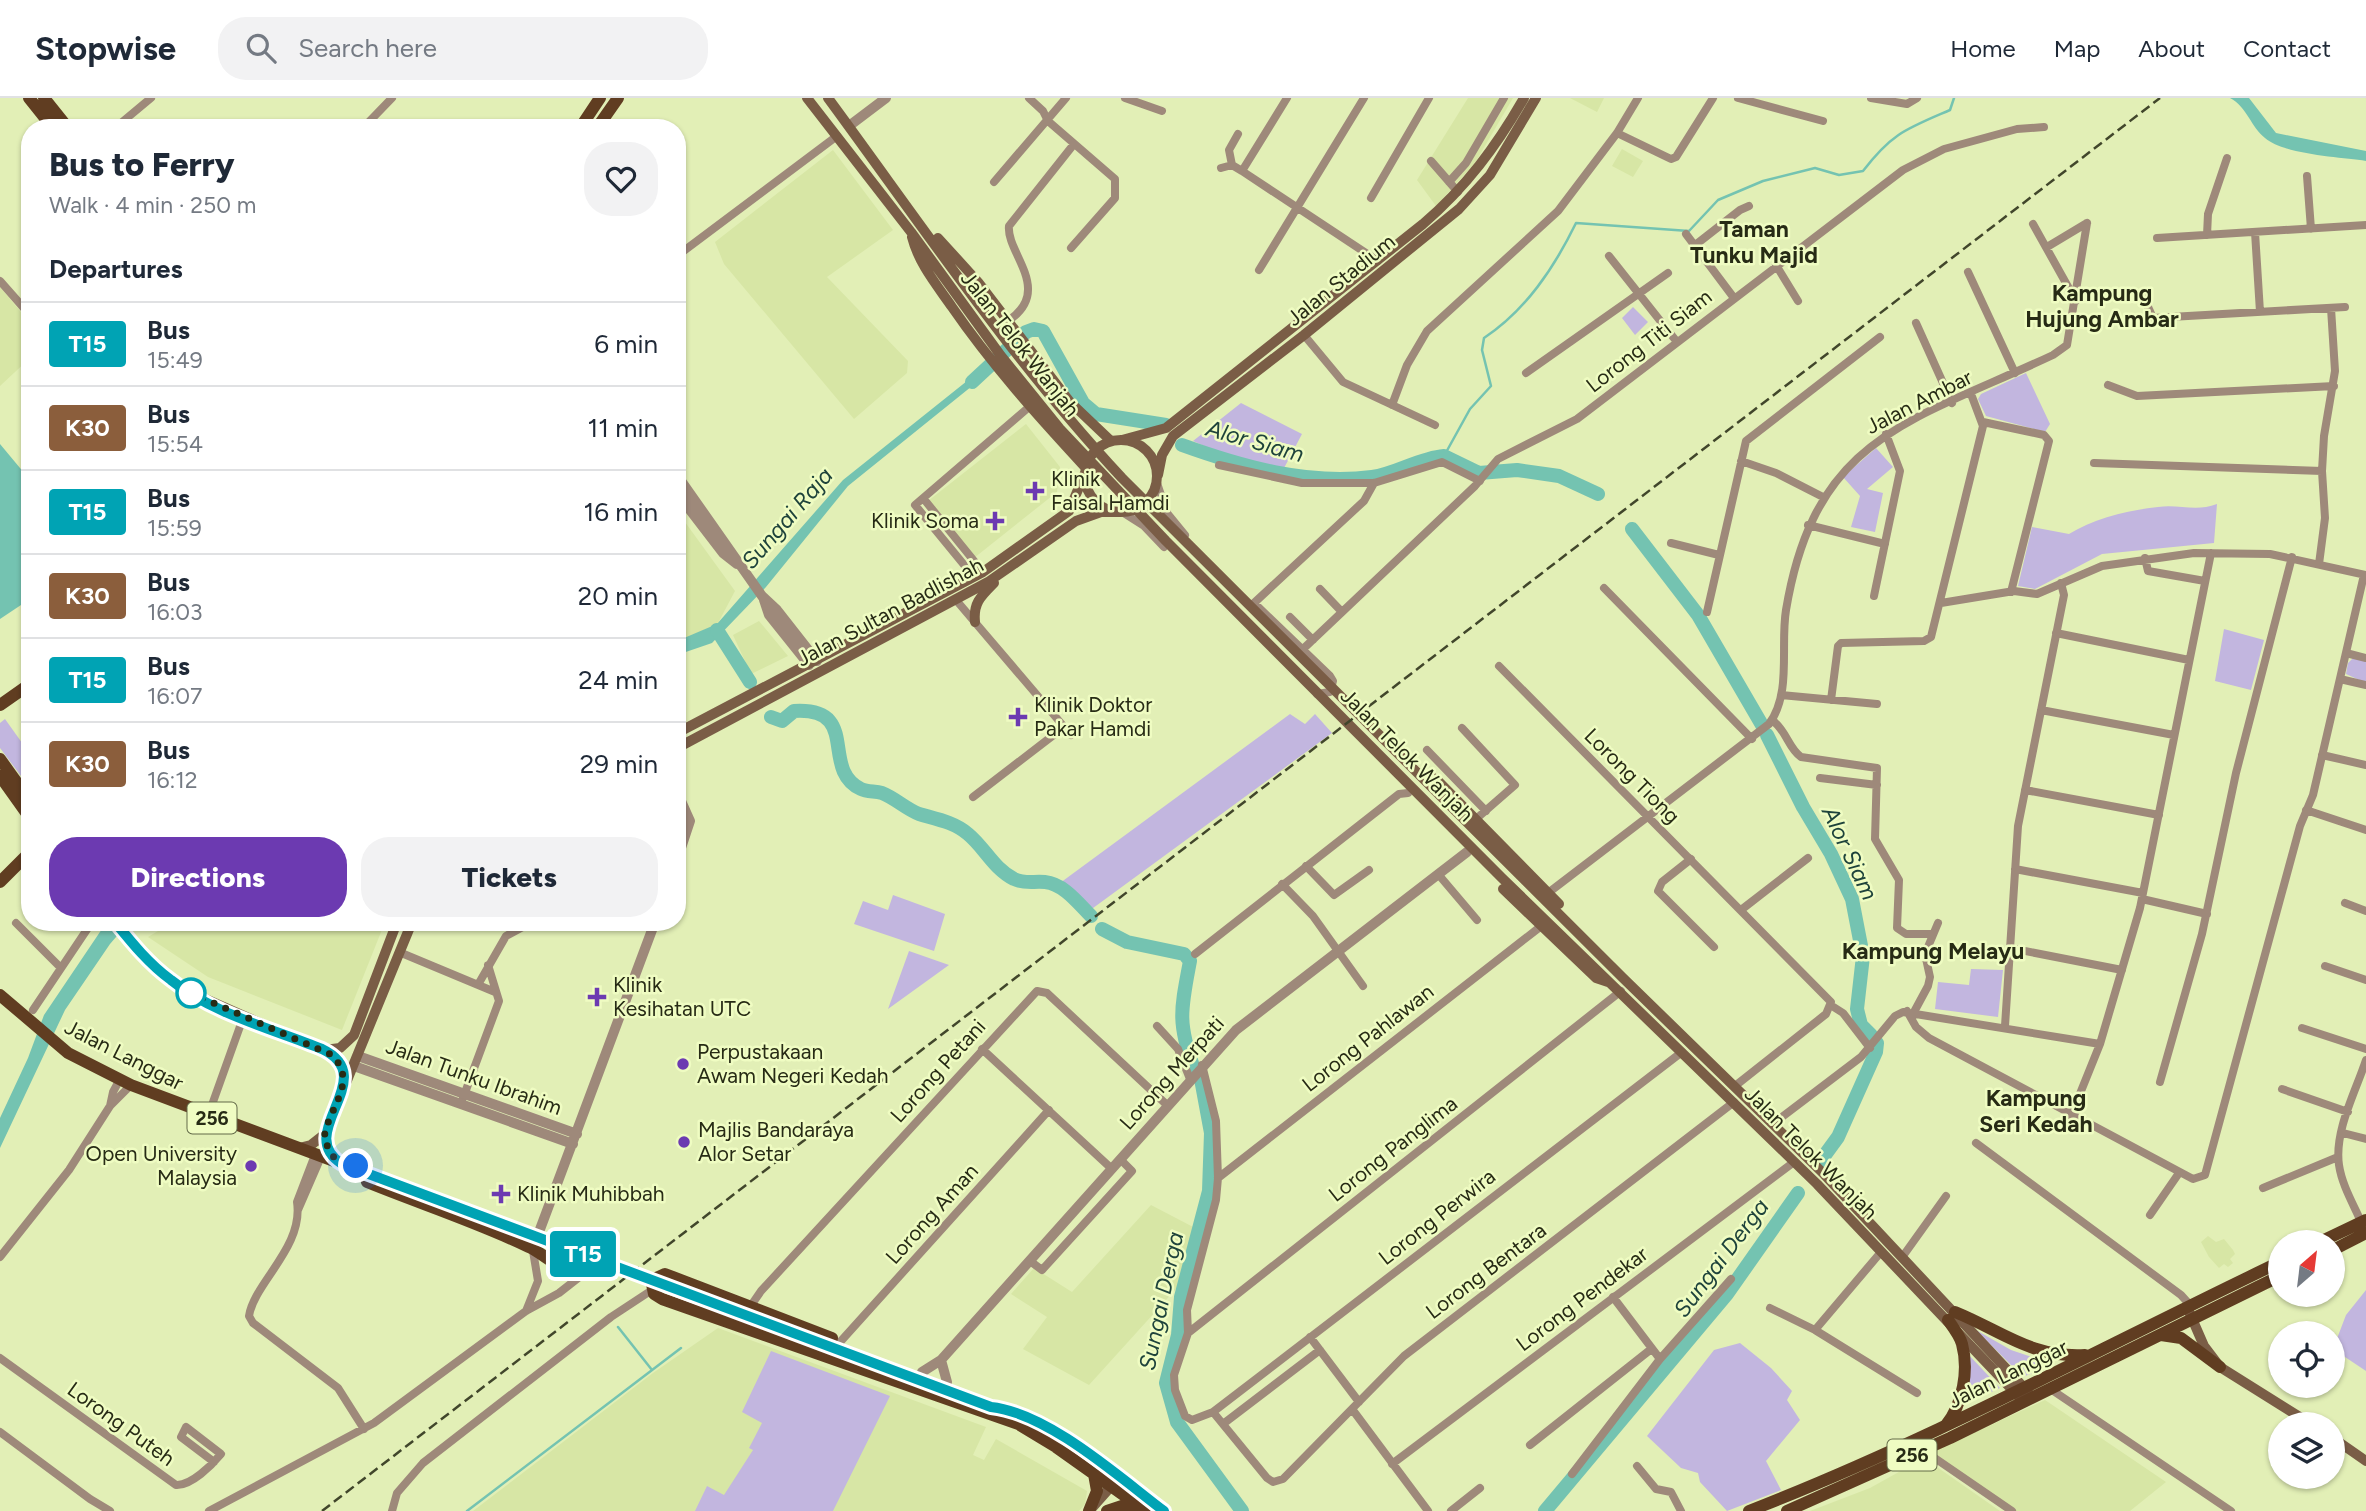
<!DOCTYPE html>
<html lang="en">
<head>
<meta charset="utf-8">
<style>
	body { margin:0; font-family:Figtree,sans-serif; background:#f2f2f3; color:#1f2937; height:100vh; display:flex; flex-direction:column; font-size:26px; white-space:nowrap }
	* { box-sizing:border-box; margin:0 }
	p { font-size:23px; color:#747a83 }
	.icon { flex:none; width:38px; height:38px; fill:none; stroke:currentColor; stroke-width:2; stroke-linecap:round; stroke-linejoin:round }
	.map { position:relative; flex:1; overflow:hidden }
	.details { position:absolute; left:21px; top:21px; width:665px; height:812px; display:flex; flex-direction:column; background:#fff; border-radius:28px; box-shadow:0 2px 5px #0004 }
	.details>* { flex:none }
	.badge { padding:0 14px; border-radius:5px; font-size:24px; line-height:46px }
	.needle { width:46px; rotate:28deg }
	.controls { position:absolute; left:2268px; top:1132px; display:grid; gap:14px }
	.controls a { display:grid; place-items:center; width:77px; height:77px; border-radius:50%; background:#fff; box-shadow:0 2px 5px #0004; font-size:35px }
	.you { position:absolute; width:35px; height:35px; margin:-18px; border:5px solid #fff; border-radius:50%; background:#1a73e8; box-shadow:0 0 0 10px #1a73e833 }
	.map>.badge { position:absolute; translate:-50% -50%; box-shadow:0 0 0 4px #fff }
	h2 { padding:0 28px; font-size:26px; line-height:63px }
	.round { display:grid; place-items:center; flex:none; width:74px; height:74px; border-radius:28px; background:#f2f2f3 }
	.headline { display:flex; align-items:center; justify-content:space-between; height:119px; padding:0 28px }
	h1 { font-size:33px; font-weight:800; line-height:52px }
	.action { display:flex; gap:14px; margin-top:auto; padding:14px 28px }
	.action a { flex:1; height:80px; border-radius:28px; background:#6c3ab1; color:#fff; font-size:28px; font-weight:800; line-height:80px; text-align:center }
	.action a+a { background:#f2f2f3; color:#1f2937 }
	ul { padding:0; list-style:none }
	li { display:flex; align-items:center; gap:21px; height:84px; padding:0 28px; border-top:2px solid #e0e1e3 }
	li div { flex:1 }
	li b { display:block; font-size:26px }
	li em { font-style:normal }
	li .badge { min-width:77px; font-weight:700; text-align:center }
	header { display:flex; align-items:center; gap:42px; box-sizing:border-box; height:98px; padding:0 35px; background:#fff; border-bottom:2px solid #e0e1e3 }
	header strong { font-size:33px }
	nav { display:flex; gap:38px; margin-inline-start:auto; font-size:24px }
	.search { width:490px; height:63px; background:#f2f2f3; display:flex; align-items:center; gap:18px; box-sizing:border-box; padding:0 24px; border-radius:28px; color:#747a83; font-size:26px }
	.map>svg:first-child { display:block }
</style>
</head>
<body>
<header>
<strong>Stopwise</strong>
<div class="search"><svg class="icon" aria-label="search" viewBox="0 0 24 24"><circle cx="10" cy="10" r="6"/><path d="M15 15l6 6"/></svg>Search here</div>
<nav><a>Home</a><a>Map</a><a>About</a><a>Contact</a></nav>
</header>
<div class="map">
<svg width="2366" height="1413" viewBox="0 0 2366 1413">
	<rect width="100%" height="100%" fill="#e2efb6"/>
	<!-- built -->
	<path fill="#d7e6a5" d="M1468,0H1513L1475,65L1436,108L1417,82Z
		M1570,0H1604L1597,14Z
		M1622,51L1643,63L1633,79L1612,68Z
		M833,52L893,132L827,179L908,263L907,275L854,321L724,166L715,144Z
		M0,189L30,225V260L0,288Z
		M1026,326L1060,369L1057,394L974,460L928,403Z
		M677,413L735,493L717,527L677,543Z
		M759,523L788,558L751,576L733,537Z
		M173,824H385L342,932L208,879L148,839Z
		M1151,1107L1197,1131L1185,1181L1089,1287L1023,1251L1047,1219L1011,1196L1034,1170L1072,1194Z
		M2208,1138L2216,1144L2224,1141L2233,1152L2235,1156L2230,1161L2233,1165L2228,1169L2224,1166L2219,1170L2209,1159L2201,1144Z
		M718,1230L986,1329L973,1357L984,1362L996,1341L1087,1393L1085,1406L1079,1413H473L653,1275Z
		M2045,1302L2166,1384L2130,1413H2015L1930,1355Z
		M1924,1360L2000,1413H1810L1870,1390Z"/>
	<!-- green -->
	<path fill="#c2b6df" d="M1633,209L1648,224L1635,237L1622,220Z
		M2026,275L2050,326L2045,334L1986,318L1978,301L1981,296Z
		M1241,305L1302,336L1283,372L1227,358L1193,343Z
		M1876,350L1893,369L1867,391L1883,395L1875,434L1851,429L1860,398L1843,379Z
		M2217,406L2214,445L2102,456L2035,491L2018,488L2032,429L2069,436C2093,421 2128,412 2158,409C2179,406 2196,414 2217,406Z
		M2224,531L2264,542L2251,592L2215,583Z
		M2353,560L2366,563V585L2346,576L2348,565Z
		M1290,616L1305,626L1315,616L1332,635L1089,813L1060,785Z
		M5,621L30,656V690L0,650V625Z
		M893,797L945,816L934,853L854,826L863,803L888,812Z
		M909,853L949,867L888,911Z
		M1971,871L2003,872L1998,919L1935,911L1938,884L1969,887Z
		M2366,1192V1273L2333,1251L2346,1217Z
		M1976,1232L2011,1252L2053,1266L2023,1279Z
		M1740,1245L1771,1270L1792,1293L1787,1302L1800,1322L1766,1363L1781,1392L1727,1413L1700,1384L1698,1375L1681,1370L1647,1338L1714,1252Z
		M771,1253L890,1298L833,1413H695L707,1388L724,1397L753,1352L749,1350L762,1325L742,1314Z
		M1967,1255L2000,1290L1965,1306Z"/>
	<!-- water -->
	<path fill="#74c3b1" d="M2230,0H2249L2276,35L2366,53V63C2340,59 2285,57 2265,40C2251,29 2247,9 2230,0Z
		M986,273L982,280L848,388L766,489L712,545L677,557V543L717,526L843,382L977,275Z
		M0,346L30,382V501L0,521Z
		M129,824L110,846L65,912L0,1050V1020L28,960L44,917L106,825Z"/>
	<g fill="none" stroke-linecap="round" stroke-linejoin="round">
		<!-- stream -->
		<path stroke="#74c3b1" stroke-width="2.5" d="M1444,358L1470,311L1491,288L1482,252L1484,240C1526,212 1554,170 1576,125L1689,133L1718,102L1763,83L1815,70L1839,77L1863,73C1892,35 1906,31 1950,12L1954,0
			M618,1229L652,1272
			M467,1413L681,1250"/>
		<!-- river -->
		<path stroke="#74c3b1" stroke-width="14" d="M972,284L1026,234L1034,231L1043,233L1083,305L1096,316L1166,327
			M1182,347C1243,369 1307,387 1372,379C1396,376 1419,360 1444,358L1479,375L1517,372L1559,378L1598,396
			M1632,431L1698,517L1762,627
			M717,532L750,584
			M771,619L782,623L794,613C862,609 819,671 861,691C867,694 875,693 882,695C895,700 906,711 919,716C936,721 954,724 968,736C985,750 993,770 1014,781C1025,786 1033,783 1045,784C1064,786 1078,805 1091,818
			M1767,637L1803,709L1831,756L1852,801L1863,858L1857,911L1861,927L1871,937
			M1102,831L1127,844L1184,856L1190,863C1181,911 1177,924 1194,971
			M1201,981L1211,1035L1209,1093L1181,1199L1178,1237L1166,1285L1177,1324L1242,1413
			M1819,1065L1838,1039L1876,954L1877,945
			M1545,1413L1727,1196L1798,1095"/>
		<!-- minor -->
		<path stroke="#9e897a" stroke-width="8" d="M1029,0L1043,13L1048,23L1115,81V100L1071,150
			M1125,0L1162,13
			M1738,0L1823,23
			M1871,0L1907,6L1917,0
			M115,30L151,0
			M363,30L392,0
			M1617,35L1671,61L1676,59L1713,0
			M1431,63L1458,94
			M1232,67L1229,52L1238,36
			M1221,70L1232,67L1242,73L1378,163
			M1242,73L1287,0
			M2307,78L2311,131
			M994,84L1066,0
			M1449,84L1466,65L1504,0
			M1371,100L1429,0
			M2033,126L2076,203
			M2255,134L2260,214
			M1686,136L1734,200
			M2207,137L2208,116L2227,60
			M2157,140L2366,127
			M1694,148L1740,112L1749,108
			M2047,149L2087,125
			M677,158L837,38
			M1609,158L1677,244
			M1776,167L1798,203
			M1259,172L1364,0
			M1968,174L2015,275
			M0,183L30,217
			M2143,198L2153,220L2345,209
			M1008,223C1054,192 1006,155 1009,128L1074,46
			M1916,225L1952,305
			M1304,237L1343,284L1435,327
			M1526,275L1668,175
			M2108,287L2137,298L2334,288
			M1392,307L1407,267L1427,233L1558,113L1617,35L1638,0
			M1983,324L2044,337L2049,343L2011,494
			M1741,363L1776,375L1823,399
			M2094,365L2322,373
			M1219,367L1302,385H1374L1442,364L1480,383
			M1157,385L1167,415L1185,437
			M923,400L983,474
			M1122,414L1144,428L1164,449
			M1808,427L1885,446
			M1671,445L1719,457
			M2145,460L2148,473L2205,483
			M2319,466L2325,420L2322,373L2324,338L2335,273L2331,210
			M974,479L915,407L1029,309
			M1604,490L1752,641
			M1320,491L1342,514
			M1874,498L1900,373L1886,336
			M956,502L1071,637
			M1254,505L1330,578L1333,583L1330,594L1317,596
			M1254,505L1364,403L1374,385
			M1941,505L2014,493L2037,496L2102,468L2194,455L2270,456L2366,477
			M1707,514L1746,343L1880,239
			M1290,519L1313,542
			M2056,535L2189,562
			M1302,552L1475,388L1498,361L1577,321L1903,72L1944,51L2017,31L2044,29
			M2346,555L2366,560
			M1499,568L1831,904L1826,916L1735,988
			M2340,581L2366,587
			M1781,597L1877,606
			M1831,602L1838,548L1841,545L1924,543L1931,539L1983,328L1971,296
			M2041,612L2174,637
			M1772,622C1787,633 1788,650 1801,659L1877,670L1875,741L1899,782L1897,830L1906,836H1933
			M1462,630L1515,687L1476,721
			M1427,652L1486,713
			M2322,657L2366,667
			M1820,680L1877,687
			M2025,692L2159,717
			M973,699L1064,629
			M2306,712L2366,732
			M1691,761L1662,784L1658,793L1714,849
			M1306,768L1334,797L1369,772
			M2015,771L2143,795
			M1438,776L1477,822
			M1282,786L1313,818L1363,888
			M1548,795L1769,626C1792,595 1780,548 1786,512C1815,337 1911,324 2053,257L2067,247L2087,125
			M2142,801L2207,816
			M2345,805L2366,813
			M1741,812L1808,760
			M16,825L60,869
			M2010,850L2122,872
			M399,854L495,894
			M1195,856L1399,696L1408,695
			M2325,868L2366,882
			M479,885L506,838L532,824
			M1832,908L1843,915L1870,950
			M33,912L92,824
			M1907,913L1916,929L1929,940L2193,1081L2205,1077L2300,728L2313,697L2364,477
			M1914,914L1928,888L1930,879L1925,856L1938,825
			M1157,928L1178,951L1190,981
			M2005,928L2018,728L2064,497L2061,485
			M2302,930L2366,951
			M982,951L1112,1071
			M1202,967L1216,1023L1218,1080L1216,1102L1187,1212L1188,1235L1174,1277L1175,1292L1185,1318L1192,1322L1213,1314L1682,954
			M2160,984L2202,836L2236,675L2292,459
			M2282,991L2348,1014
			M463,1000L499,903L488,867
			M110,1008L131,987
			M208,1018L243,920
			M2071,1018L2100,946
			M1774,1025L1861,959L1895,918L1903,914L2100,946L2140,810L2211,455
			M2343,1035L2366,1041
			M1976,1045L2181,1197L2190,1207
			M315,1057L297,1104C304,1149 254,1185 249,1218L253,1225L338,1290L364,1331
			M1218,1080L1540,829
			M2263,1090L2338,1059
			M298,1112L321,1059
			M2150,1117L2179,1075
			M2363,1128C2355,1109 2342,1088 2339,1067C2334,1033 2356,993 2366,962
			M1903,1158L1946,1098
			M0,1159L69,1072L110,1008L113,994L120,981
			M1030,1163L1042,1172L1132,1073L1120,1061
			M1613,1199L1660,1261
			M750,1209L761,1193L1037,893L1047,895L1167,1007
			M1770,1210L1815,1232L1917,1295
			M526,1213L538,1183L533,1153
			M1815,1232L1881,1154
			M1188,1235L1621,893
			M1310,1239L1359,1304
			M841,1243L1049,1012
			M0,1260L176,1387C191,1388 212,1367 221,1356L186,1329L181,1339L214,1364
			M2049,1290L2231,1413
			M1352,1311L1428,1413
			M1213,1314L1267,1380L1273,1384L1283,1381L1404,1258L1734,1004
			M1223,1326L1320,1252
			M0,1334L90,1401L110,1413
			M1530,1347L1650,1252
			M1923,1352L2012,1413
			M1392,1366L1794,1064
			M1637,1368L1656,1391L1671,1394L1681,1413
			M1572,1376L1660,1261L1731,1181
			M209,1413L374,1325L526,1213L559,1195L587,1173
			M392,1413L397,1395L423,1365L611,1219L652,1192
			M1451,1413L1480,1390"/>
		<!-- tertiary -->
		<path stroke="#9e897a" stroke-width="10" d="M849,28L886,0
			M677,377L762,498L777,512L817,563
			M677,395L723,455L737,466
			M764,502L769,517L809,567
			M677,694L690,723L677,762
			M358,958L577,1036
			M354,968L573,1046
			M539,1134L655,824
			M941,1262L947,1284
			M922,1274L941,1262L1236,932L1467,754"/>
		<!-- secondary -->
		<path stroke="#7a5d46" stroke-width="10" d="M807,0L911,134L1001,258L1060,331L1166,443L1502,780L1817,1086L2021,1301
			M828,0C923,129 1012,262 1122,380L1622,879L1824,1076L2028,1294
			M912,139C919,166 936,186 952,209C992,267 1038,318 1086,370
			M938,140L978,184L1070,304L1111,343
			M1122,342L1166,330L1423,126C1466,89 1496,49 1524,0
			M1085 378a36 36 0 1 1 72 0a36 36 0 1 1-72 0Z
			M1158,377L1162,357L1173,338L1304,237L1459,111L1490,77L1536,0
			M975,524C973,505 981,498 994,485
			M677,635L983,474L1069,413L1085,375
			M677,650L988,484L1076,423L1101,414H1119
			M1419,676L1425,675L1438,683L1559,806
			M1503,791L1596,880L1608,884
			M115,824L156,870L183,891L332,957L342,970L343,992
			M325,952L340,950L354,937L397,824
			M325,1036L328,1054L338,1064
			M299,1050L311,1047L325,1036L412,824
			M2187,1209L2204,1248L2220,1269L2311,1326
			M2333,1340L2366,1363
			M1091,1411L1115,1384"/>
		<!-- primary -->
		<path stroke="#603d21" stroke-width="12" d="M29,0L53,30
			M44,0L68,30
			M580,30L600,0
			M597,30L618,0
			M0,607L30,586
			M0,661L30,703
			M0,678L30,720
			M0,784L30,754
			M0,897L68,955L131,987L991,1309C1047,1315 1119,1379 1164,1413
			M367,1084C421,1106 477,1124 529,1149C547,1157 573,1186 590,1169L592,1161L589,1154
			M2320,1144L2366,1122
			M2333,1152L2366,1135
			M1955,1214C2002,1233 2031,1260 2085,1257
			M2161,1237L2181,1240L2220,1269
			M832,1240L665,1176L654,1181L652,1186L654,1196L662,1201L1021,1327
			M1015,1324L1056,1349L1146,1413
			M1946,1327C1963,1306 1969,1272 1962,1246C1960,1238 1953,1229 1948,1222
			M1089,1413L1097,1393L1094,1376
			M1107,1413L1122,1408L1140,1409
			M1749,1413C1932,1342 2104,1248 2280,1164
			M1787,1413L1950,1340L2280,1178"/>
		<!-- rail -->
		<path stroke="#41462b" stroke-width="2.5" stroke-dasharray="10 5" stroke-linecap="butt" d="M322,1413L2160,0"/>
	</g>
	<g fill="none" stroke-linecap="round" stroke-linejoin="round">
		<defs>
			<path id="line" d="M115,824C132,845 149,866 171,882C213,916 273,931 322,951C383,980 292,1035 342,1066L991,1309C1048,1315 1119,1379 1164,1413"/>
		</defs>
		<!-- line casing -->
		<use href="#line" stroke="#fff" stroke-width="16"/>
		<!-- line -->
		<use href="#line" stroke="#00a3b4" stroke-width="10"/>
		<!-- walk -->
		<path stroke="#272b15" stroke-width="7" stroke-dasharray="0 12.6" d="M191,895L332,957C360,986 326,1011 324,1042L336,1063L356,1068"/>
	</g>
	<!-- markers -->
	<g fill="#6c3ab1" stroke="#effcc2" stroke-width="2.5">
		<path d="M1031.5 382.5h7v7h7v7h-7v7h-7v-7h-7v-7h7z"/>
		<path d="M991.5 412.5h7v7h7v7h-7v7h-7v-7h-7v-7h7z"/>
		<path d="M1014.5 608.5h7v7h7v7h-7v7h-7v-7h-7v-7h7z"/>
		<path d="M593.5 888.5h7v7h7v7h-7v7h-7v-7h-7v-7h7z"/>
		<circle cx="683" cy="966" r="7"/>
		<circle cx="684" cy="1044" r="7"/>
		<circle cx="251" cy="1068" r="7"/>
		<path d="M497.5 1085.5h7v7h7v7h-7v7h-7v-7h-7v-7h7z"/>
	</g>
	<circle fill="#fff" stroke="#00a3b4" stroke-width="3.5" cx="191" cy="895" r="14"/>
	<g text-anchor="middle" stroke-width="5" stroke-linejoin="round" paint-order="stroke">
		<!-- shield labels -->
		<g fill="#effcc2" stroke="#636a49" stroke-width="2">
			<rect x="187.5" y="1004.5" width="49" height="31" rx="5"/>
			<rect x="1887.5" y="1341.5" width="49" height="31" rx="5"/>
		</g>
		<g font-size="19" font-weight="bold" fill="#272b15">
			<text x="212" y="1027">256</text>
			<text x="1912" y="1364">256</text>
		</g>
		<!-- street labels -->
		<g font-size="21" fill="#272b15" stroke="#effcc2">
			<text transform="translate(1341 182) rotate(-39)" y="7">Jalan Stadium</text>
			<text transform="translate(1649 243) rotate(-38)" y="7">Lorong Titi Siam</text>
			<text transform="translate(1020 246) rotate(52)" y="7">Jalan Telok Wanjah</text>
			<text transform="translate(1919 304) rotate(-27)" y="7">Jalan Ambar</text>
			<text transform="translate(890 514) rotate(-28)" y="7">Jalan Sultan Badlishah</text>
			<text transform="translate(1407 657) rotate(45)" y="7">Jalan Telok Wanjah</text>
			<text transform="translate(1632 678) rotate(45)" y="7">Lorong Tiong</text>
			<text transform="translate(1368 940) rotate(-38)" y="7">Lorong Pahlawan</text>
			<text transform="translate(124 957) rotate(27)" y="7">Jalan Langgar</text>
			<text transform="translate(938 973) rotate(-48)" y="7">Lorong Petani</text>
			<text transform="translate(1172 975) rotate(-48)" y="7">Lorong Merpati</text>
			<text transform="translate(474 979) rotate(20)" y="7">Jalan Tunku Ibrahim</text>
			<text transform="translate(1393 1051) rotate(-38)" y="7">Lorong Panglima</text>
			<text transform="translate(1811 1055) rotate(45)" y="7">Jalan Telok Wanjah</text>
			<text transform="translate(932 1116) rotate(-48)" y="7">Lorong Aman</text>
			<text transform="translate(1437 1119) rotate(-38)" y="7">Lorong Perwira</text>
			<text transform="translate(1486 1173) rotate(-37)" y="7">Lorong Bentara</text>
			<text transform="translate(1582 1201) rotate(-37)" y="7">Lorong Pendekar</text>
			<text transform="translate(2008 1276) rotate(-26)" y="7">Jalan Langgar</text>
			<text transform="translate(121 1326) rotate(36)" y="7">Lorong Puteh</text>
		</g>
		<!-- poi labels -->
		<g font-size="21" fill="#272b15" stroke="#effcc2" text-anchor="start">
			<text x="1051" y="388">Klinik<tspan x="1051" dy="24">Faisal Hamdi</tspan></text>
			<text x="979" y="430" text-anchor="end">Klinik Soma</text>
			<text x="1034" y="614">Klinik Doktor<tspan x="1034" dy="24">Pakar Hamdi</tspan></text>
			<text x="613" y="894">Klinik<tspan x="613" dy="24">Kesihatan UTC</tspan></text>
			<text x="697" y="961">Perpustakaan<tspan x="697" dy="24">Awam Negeri Kedah</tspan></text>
			<text x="698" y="1039">Majlis Bandaraya<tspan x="698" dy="24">Alor Setar</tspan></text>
			<text x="237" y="1063" text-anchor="end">Open University<tspan x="237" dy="24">Malaysia</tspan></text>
			<text x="517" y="1103">Klinik Muhibbah</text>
		</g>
		<!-- neighbourhood labels -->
		<g font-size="23" font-weight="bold" fill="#272b15" stroke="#effcc2">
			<text x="1754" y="139">Taman<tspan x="1754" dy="26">Tunku Majid</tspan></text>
			<text x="2102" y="203">Kampung<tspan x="2102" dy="26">Hujung Ambar</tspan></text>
			<text x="1933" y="861">Kampung Melayu</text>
			<text x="2036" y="1008">Kampung<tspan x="2036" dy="26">Seri Kedah</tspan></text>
		</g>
		<!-- water labels -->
		<g font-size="23" font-style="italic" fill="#1e433b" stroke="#effcc2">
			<text transform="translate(1255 343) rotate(16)" y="8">Alor Siam</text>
			<text transform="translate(787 420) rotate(-49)" y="8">Sungai Raja</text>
			<text transform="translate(1850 755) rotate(65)" y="8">Alor Siam</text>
			<text transform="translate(1721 1160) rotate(-53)" y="8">Sungai Derga</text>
			<text transform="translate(1161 1203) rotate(-78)" y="8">Sungai Derga</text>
		</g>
	</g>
</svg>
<div class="controls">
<a><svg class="needle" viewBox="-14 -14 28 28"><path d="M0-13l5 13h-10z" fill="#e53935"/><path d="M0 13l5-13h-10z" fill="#747a83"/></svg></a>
<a><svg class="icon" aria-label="locate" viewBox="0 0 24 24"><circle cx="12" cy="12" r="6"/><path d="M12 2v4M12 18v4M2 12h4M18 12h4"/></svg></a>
<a><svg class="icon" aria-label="layers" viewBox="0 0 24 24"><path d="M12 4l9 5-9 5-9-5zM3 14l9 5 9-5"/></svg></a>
</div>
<div class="you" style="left:356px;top:1068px"></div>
<b class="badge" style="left:583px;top:1156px;background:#00a3b4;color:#fff">T15</b>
<section class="details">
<div class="headline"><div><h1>Bus to Ferry</h1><p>Walk · 4 min · 250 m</p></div><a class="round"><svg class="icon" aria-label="heart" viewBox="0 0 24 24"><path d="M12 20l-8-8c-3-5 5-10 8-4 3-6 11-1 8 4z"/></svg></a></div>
<h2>Departures</h2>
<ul>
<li><span class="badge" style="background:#00a3b4;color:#fff">T15</span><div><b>Bus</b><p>15:49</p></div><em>6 min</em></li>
<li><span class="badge" style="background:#8b5e3c;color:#fff">K30</span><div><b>Bus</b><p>15:54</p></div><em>11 min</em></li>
<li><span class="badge" style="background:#00a3b4;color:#fff">T15</span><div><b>Bus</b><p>15:59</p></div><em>16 min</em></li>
<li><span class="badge" style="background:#8b5e3c;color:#fff">K30</span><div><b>Bus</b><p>16:03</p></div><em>20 min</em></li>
<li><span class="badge" style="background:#00a3b4;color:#fff">T15</span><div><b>Bus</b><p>16:07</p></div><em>24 min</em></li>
<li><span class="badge" style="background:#8b5e3c;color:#fff">K30</span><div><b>Bus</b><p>16:12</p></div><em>29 min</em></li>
</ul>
<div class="action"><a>Directions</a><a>Tickets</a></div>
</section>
</div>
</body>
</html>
